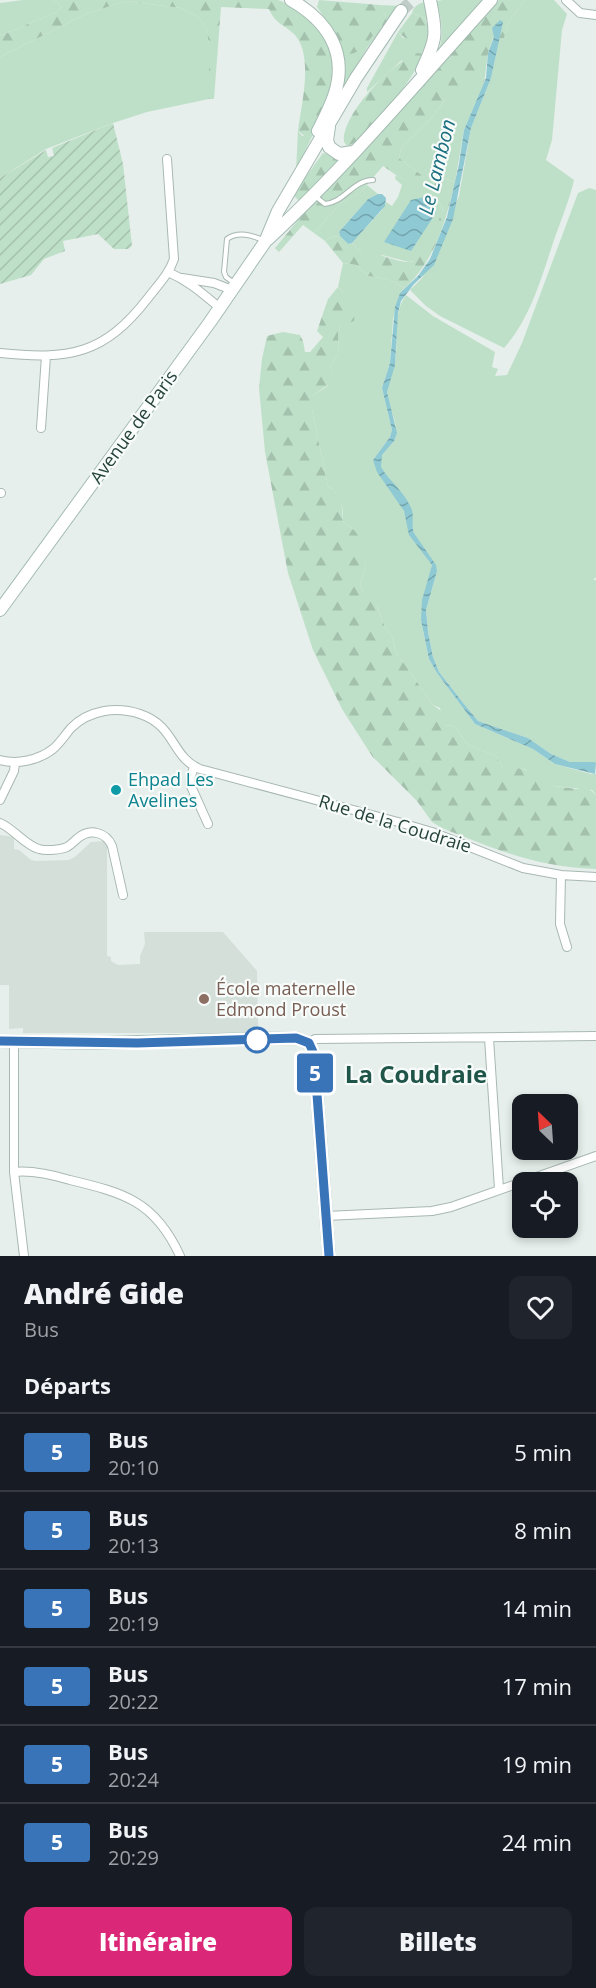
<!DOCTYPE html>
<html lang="fr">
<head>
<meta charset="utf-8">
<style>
	body { margin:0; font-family:"Open Sans",sans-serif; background:#20242c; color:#f1f3f6; height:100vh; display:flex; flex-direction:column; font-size:22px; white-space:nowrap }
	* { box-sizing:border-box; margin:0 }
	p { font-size:20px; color:#9ea1a6 }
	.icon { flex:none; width:33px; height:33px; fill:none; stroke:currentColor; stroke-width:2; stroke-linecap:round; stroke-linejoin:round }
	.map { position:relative; height:1256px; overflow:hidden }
	.drawer { display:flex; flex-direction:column; background:#171b24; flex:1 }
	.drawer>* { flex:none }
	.badge { padding:0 12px; border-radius:4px; font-size:21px; line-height:39px }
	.needle { width:39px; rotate:335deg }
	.tools { position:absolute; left:512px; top:1094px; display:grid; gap:12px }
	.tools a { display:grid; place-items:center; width:66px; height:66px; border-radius:12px; background:#171b24; box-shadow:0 3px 9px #0003; font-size:30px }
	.map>.badge { position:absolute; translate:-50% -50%; box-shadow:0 0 0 3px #fff }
	h2 { padding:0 24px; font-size:22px; line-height:54px }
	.round { display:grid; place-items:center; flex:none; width:63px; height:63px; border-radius:12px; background:#20242c }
	.headline { display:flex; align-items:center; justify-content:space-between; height:102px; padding:0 24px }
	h1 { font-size:28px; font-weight:800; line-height:45px }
	.cta { display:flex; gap:12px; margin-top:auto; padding:12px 24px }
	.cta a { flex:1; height:69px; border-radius:12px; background:#db2777; color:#fff; font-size:24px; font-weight:800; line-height:69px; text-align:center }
	.cta a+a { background:#20242c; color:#f1f3f6 }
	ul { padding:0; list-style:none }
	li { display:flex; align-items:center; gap:18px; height:78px; padding:0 24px; border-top:2px solid #363941 }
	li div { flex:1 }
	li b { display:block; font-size:22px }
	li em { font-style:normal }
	li .badge { min-width:66px; font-weight:700; text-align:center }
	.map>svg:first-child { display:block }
</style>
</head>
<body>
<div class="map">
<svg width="596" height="1256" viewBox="0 0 596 1256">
	<defs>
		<pattern id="forest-firs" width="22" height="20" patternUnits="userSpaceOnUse" patternTransform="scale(1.5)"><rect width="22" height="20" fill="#bfe0c8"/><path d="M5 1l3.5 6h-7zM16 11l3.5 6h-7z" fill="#a4c1ad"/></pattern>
		<pattern id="garden-furrows" width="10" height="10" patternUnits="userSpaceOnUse" patternTransform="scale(1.5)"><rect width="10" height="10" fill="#bfe0c8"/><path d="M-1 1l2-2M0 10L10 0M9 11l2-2" fill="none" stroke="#a4c1ad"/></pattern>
		<pattern id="water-waves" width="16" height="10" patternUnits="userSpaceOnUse" patternTransform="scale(1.5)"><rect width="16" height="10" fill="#8ec9d4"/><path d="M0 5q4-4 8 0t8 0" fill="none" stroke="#74a5ad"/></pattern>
	</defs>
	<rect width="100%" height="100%" fill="#e6efeb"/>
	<!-- built -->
	<path fill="#d4dfda" d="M0,835L14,837V849L19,850L31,860L36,861L69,860L76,856L91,842L107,841V956L111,957V961L118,965L140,964V956L145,944L144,932H223L257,971L258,1026L253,1033H23V1028L9,1029V985H0Z"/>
	<!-- grass -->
	<path fill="#bfe0c8" d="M23,0H54L62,7L56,12L0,36V3Z
		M443,0H485L438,52C445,35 441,19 437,1Z
		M525,0H554L567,14L562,30L552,140L546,160L574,180C569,202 560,222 553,243C541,279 530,319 504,348L440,316L426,306L410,290L422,278L459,196L471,128L491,78L499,38H504L509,21Z
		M126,1L181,8L197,16L206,27L209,44V99L147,112L113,123L46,149L0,178V57L86,14Z
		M428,1L432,31L423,57L401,61L367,92V88L398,32L403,38L428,22L425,18L412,13C414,5 420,3 428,1Z
		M380,5L401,6L369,45L345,84L341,85V50L368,41L376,30L386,24V17Z
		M478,65L484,83L464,130L455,182L439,177H424L399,158L401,148L430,120L446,99Z
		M298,131L302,136L313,134L296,171Z
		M396,175C413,186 435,189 443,209L437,229L418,259L409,262L382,255L362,254L352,243L382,210L386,202L392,206L398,197L402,185L395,179Z
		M367,185L378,194L368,199L339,232L340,236L331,237L325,241L314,233L341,203L360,193Z
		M589,188L596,190V577L593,580H596V763L570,762L551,754L528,738L478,721L464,704L439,672L433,657L428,632L426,610L437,571L414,533C410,523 414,512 408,502C401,489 383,479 380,465C378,451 396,446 396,433C397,420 388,406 387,393C386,382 394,373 395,362C399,340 392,314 406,295L433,316L495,352L492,367L498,369L495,376L507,375L522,343L578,193Z
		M343,263L357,265L368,276L388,279L405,288L400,293L393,319L390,363L382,388L392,430L390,437L373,460L400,503L407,518L408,526L432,565L421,620L429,659L437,673L475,724L533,749L555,764L591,774H596V795L592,790L554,786L525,769L503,768L496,756L468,745L454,726L444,725L440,708L433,705L396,652L392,637L385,627L377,606L363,593L360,585L366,563L355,531L343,521C343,505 342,496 328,486L312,410V396C327,386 335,386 330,366L339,353L338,334L341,326L344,293L338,287Z"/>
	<!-- forest -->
	<path fill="url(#forest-firs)" d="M54,0H278L293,6L325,34L334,65L329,99L313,134L306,137L298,131C301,105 314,57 295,35C284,24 276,25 269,9L221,7L214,99H209V44L206,27L197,16L181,8L126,1L86,14L0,57V36L56,12L62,7Z
		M319,0L380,5L386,17V24C371,31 366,54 348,54L341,50L335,33L317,7Z
		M499,0H525L509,21L504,38H493L488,53L484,83L478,66L459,95L446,99L430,120L401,148L399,158L424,177H439L455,182C446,221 435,260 405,288L388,279L368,276L357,265L343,263L325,241L331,237L340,236L348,244L352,243L362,254L368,251C378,254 401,263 409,262C422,262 439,221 443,209C436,192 424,191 409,183C400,178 392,172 383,166L360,193L341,203L314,233L303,225L279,252L275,248L319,195Z
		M412,13L425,18L429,29C421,41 408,43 398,32Z
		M418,53L422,54L423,57C412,78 369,141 347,146L344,142C341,115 393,61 418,53Z
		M323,153L344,158L304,199L299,201L295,197V192Z
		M338,287C351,301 358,299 354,321L341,326L338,334L339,353L330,366L333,378L331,383L312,396V410L328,486L341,497L343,521L355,531L365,546L366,563L360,585L363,593L375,601L385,627L392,637L396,652L433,705L444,713V725L454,726L468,745L496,756L503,768C522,767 542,771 554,786L577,789L586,786L596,795V869C535,867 498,850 442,828L432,822L417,801L372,756L342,709L313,650L288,573L265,452L259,388L262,359L267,336L283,332L300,335L303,341L305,352H310L323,337L317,331L328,299Z"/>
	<!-- garden -->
	<path fill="url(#garden-furrows)" d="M113,123L123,164L132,246L128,249H114L98,234L63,241L65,251L44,259L31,275L0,284V178L46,150L48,157L54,156L52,148Z"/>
	<!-- water -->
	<path fill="url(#water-waves)" d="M500,20L503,22L491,78L471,128L453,219L434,265L414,284L401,301L398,313L395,365L387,392L397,433L394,441L382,455L381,467C390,482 406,493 412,510C414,518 411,525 414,533L436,565L437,571L426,610L428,632L433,657L439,672L464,704L478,721L528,738L551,754L570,762H594L596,763L595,774L555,764L533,749L475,724L437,673L429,659L421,620L422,600L432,565L409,535L404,511L377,472L373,460L390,437L392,430L382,388L390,363L395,307L400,293L418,276L430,259L447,217L459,164L464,130L486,78L488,53L494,37L492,28Z
		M378,194H382L386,198L385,206L352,243L348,244L340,236L339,232L368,199Z
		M425,197L434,205L436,213L411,251L384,242L411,200Z"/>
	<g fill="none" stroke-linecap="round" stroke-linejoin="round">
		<!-- secondary-tunnel -->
		<path stroke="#bfccc8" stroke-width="12" stroke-dasharray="12 6" stroke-linecap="butt" d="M401,11L413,0"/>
		<defs>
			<path id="lane" d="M315,196L325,204C345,202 353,180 373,180
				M234,283L226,277L224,272L227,239C238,231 253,235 264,241"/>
			<path id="street" d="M566,0L580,13L596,15
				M168,272C189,281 203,294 220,308
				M182,278L214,283L232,290
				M0,353C69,360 104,355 148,298C158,285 169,274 174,259L167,159
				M41,428L46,356
				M0,493H1
				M0,760C17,765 39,760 53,749C60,743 65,735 71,728C89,710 116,706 140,714C176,726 171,757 200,769L398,822L432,832L523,868L561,875L596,877
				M194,767L190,779V784L208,824
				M0,800L14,771L15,762
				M0,823C14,829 26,846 39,849C46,851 60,850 67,847C71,845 74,841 78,838C90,828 106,832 112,846L123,895
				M561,875L560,924L567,947
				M489,1038L499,1189
				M14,1042V1172L24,1256
				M309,1043L315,1039L596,1036
				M14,1172C32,1170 53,1175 70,1180C124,1193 155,1201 180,1256
				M326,1216L432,1211L451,1207L596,1156"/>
			<path id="secondary" d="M291,0C326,20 348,51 335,93C331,106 324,119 318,131
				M422,70C437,39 437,33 430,0
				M329,127L327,140L329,147L339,154L353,152
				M268,239C348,165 418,81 491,0
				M0,610L210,322L265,242L278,211L356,78L401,11
				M0,1041L100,1043L296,1038L309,1043L314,1054L329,1256"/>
		</defs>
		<!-- lane casing -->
		<use href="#lane" stroke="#a8b8b2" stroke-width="6"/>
		<!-- street casing -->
		<use href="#street" stroke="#a8b8b2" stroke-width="10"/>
		<!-- secondary casing -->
		<use href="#secondary" stroke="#a4bbb3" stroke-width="14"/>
		<!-- lane -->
		<use href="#lane" stroke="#fff" stroke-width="4"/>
		<!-- street -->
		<use href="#street" stroke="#fff" stroke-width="8"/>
		<!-- secondary -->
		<use href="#secondary" stroke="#fff" stroke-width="12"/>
	</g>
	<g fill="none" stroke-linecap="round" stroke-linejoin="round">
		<defs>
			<path id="line" d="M0,1041L137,1043L296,1038L309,1043L314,1054L329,1256"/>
		</defs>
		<!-- line casing -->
		<use href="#line" stroke="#fff" stroke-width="14"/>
		<!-- line -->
		<use href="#line" stroke="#3974b9" stroke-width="9"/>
	</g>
	<!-- markers -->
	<circle fill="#0f9aa8" stroke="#f7fbf9" stroke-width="2" cx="116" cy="790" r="6"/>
	<circle fill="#8d6e63" stroke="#f7fbf9" stroke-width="2" cx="204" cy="999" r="6"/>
	<circle fill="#fff" stroke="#3974b9" stroke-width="3" cx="257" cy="1040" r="12"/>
	<g text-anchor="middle" stroke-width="4.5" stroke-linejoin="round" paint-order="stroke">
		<!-- street labels -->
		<g font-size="18" fill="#24423a" stroke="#f7fbf9">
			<text transform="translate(134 427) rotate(-54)" y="6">Avenue de Paris</text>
			<text transform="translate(395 824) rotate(17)" y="6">Rue de la Coudraie</text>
		</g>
		<!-- culture labels -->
		<g font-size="18" fill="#0d838f" stroke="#f7fbf9" text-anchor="start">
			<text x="128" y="786">Ehpad Les<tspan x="128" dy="21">Avelines</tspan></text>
		</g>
		<!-- education labels -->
		<g font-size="18" fill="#785e54" stroke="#f7fbf9" text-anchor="start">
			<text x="216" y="995">École maternelle<tspan x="216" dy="21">Edmond Proust</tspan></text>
		</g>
		<!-- water labels -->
		<g font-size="20" font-style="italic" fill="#1c6f80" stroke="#f7fbf9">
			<text transform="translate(437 167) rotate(-76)" y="7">Le Lambon</text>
		</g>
		<!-- district labels -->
		<g font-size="24" font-weight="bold" fill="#1f5548" stroke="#f7fbf9">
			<text x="416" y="1083">La Coudraie</text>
		</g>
	</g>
</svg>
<div class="tools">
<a><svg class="needle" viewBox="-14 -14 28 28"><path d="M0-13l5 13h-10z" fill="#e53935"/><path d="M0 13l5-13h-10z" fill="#9ea1a6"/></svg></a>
<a><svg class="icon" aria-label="locate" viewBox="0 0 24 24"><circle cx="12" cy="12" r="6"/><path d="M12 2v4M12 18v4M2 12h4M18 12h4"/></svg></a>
</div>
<b class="badge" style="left:315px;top:1073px;background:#3974b9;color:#fff">5</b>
</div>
<section class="drawer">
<div class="headline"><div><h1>André Gide</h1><p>Bus</p></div><a class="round"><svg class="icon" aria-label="heart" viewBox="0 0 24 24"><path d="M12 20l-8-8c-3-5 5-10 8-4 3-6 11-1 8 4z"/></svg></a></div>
<h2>Départs</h2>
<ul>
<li><span class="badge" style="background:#3974b9;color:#fff">5</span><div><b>Bus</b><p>20:10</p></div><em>5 min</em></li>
<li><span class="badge" style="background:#3974b9;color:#fff">5</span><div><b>Bus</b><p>20:13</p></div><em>8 min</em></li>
<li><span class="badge" style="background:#3974b9;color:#fff">5</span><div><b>Bus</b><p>20:19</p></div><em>14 min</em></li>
<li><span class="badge" style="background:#3974b9;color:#fff">5</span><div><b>Bus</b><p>20:22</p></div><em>17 min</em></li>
<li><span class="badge" style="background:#3974b9;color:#fff">5</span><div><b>Bus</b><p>20:24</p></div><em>19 min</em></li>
<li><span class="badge" style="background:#3974b9;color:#fff">5</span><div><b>Bus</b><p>20:29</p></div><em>24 min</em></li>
</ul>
<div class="cta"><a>Itinéraire</a><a>Billets</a></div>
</section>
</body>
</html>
